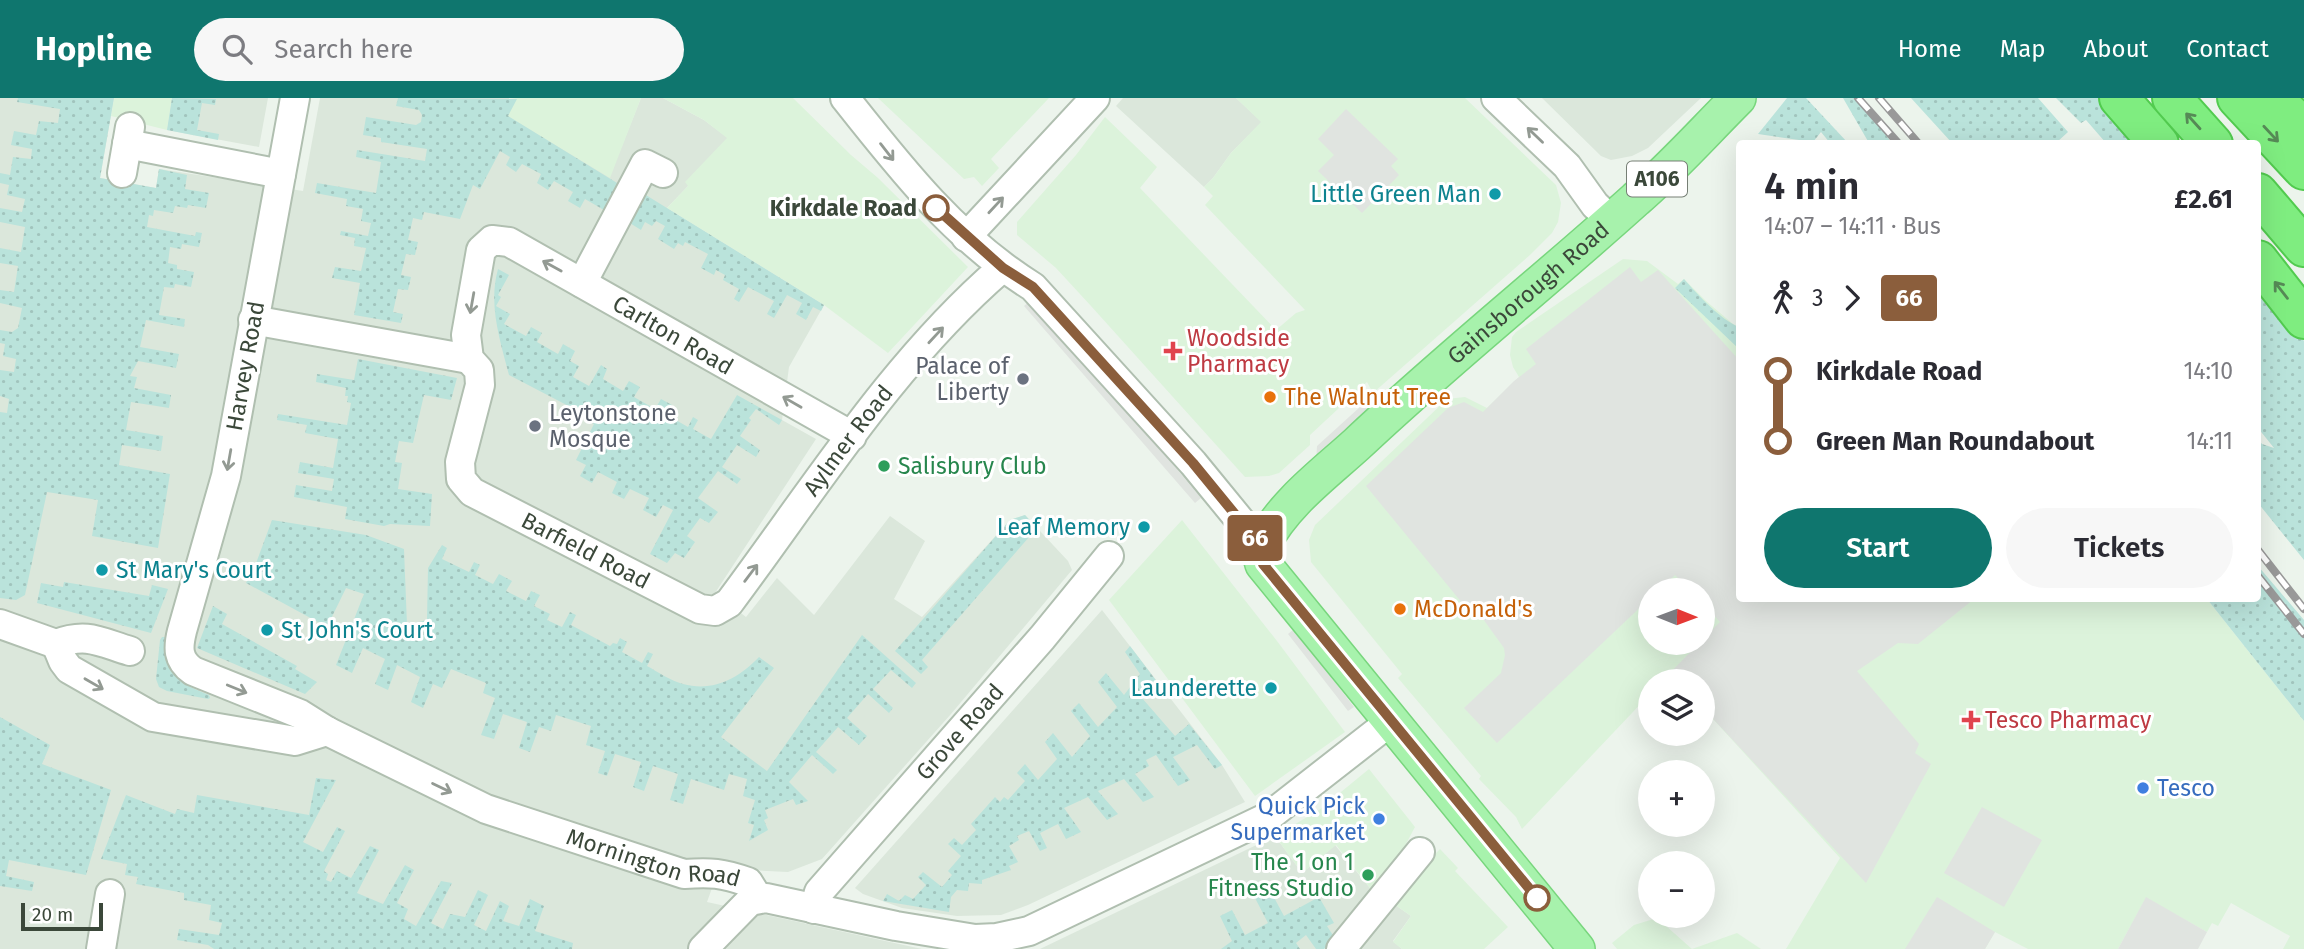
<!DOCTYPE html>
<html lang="en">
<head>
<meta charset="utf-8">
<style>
	body { margin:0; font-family:"Fira Sans",sans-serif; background:#f7f7f7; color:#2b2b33; height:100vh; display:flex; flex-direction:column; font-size:26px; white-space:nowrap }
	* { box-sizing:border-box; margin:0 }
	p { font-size:23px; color:#7c7c81 }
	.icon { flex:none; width:38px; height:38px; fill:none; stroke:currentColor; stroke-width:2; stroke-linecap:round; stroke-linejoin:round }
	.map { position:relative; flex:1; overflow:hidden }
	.panel { position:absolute; left:1736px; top:42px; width:525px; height:462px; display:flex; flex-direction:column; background:#fff; border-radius:7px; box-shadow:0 7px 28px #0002 }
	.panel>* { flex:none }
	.badge { padding:0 14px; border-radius:5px; font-size:24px; line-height:46px }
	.needle { width:46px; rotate:91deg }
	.tools { position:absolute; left:1638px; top:480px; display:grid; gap:14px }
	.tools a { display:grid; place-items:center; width:77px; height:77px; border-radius:50%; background:#fff; box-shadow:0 7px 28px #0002; font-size:35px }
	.scale { position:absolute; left:21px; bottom:18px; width:82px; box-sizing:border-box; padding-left:7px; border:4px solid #3b483a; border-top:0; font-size:19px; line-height:24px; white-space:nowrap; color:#3b483a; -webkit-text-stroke:5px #fff; paint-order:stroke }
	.map>.badge { position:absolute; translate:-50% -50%; box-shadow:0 0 0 4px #fff }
	.legs { display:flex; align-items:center; gap:10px; height:77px; padding:0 28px; font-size:23px }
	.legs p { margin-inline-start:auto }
	.overview { display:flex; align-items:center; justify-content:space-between; height:119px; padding:0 28px }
	h1 { font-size:38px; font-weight:600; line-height:52px }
	.button { display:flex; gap:14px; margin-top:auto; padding:14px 28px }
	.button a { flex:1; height:80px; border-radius:42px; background:#0f766e; color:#fff; font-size:28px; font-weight:600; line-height:80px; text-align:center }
	.button a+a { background:#f7f7f7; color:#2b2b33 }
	ul { padding:0 28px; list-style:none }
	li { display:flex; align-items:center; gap:24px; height:70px; font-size:26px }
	li i { display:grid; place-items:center; width:10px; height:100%; margin:0 9px; background:currentColor }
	li i::after { content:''; width:18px; height:18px; margin:-9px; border:5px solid; border-radius:50%; background:#fff }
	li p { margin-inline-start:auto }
	li:first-child i { background:linear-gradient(#0000 50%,currentColor 0) }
	li:last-child i { background:linear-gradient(currentColor 50%,#0000 0) }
	header { display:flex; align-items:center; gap:42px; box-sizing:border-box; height:98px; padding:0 35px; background:#0f766e; color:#fff }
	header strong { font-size:33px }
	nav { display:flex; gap:38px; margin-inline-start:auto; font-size:24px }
	.search { width:490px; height:63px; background:#f7f7f7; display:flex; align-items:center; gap:18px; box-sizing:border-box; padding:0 24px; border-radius:38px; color:#7c7c81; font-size:26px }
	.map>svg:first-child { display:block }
</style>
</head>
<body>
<header>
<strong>Hopline</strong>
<div class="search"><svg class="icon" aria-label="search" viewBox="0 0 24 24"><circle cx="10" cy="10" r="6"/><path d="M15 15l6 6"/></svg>Search here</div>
<nav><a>Home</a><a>Map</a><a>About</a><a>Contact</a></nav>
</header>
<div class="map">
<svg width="2304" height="851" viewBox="0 0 2304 851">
	<defs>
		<pattern id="grass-dots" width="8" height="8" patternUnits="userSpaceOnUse" patternTransform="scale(1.75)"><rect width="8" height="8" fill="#bae3db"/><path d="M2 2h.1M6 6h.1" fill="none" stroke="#a1c4bd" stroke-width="1.8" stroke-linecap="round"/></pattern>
	</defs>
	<rect width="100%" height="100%" fill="#ecf4ec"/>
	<!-- residential -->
	<path fill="#dbe7db" d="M0,0H114L100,80L156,90L159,71L303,93L320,0H509L508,17L619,55L641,0H663L704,22L728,40L686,84L689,87L667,110L824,207L789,269L782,322L816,341L715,495L746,519L777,480L814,517L890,418L925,443L894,501L922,519L1010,422L1025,417L1068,463L1072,472L951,616L822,761L788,774L749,772L721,765L707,804L922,851H0Z
		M172,0H268L259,49L167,32Z
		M1123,0H1236L1262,24L1231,55L1213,80L1204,89L1116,8Z
		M1542,0H1701L1648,50L1632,58L1611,62L1601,58Z
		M1102,512L1222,667L1245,704L1028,807L1001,817L957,818L902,810L863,796L855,790Z
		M1275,738L1302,775L1335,747L1374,795L1324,851H1040Z
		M1391,804L1411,818L1393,843L1402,851H1360Z"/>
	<!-- commercial -->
	<path fill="#dcf3db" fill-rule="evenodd" d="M114,0H172L167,32L111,18Z
		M509,0H641L610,80L507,18L516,1Z
		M663,0H793L851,57L878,80L968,169L888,255L824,207L667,110L688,88L685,84L727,40L704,22Z
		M878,0H1049L991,61L999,70L982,88L974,79L964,81Z
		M1236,0H1465L1556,87L1561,105L1558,124L1552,135L1531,156L1373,295L1367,284L1310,337V347L1279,375L1269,378L1245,379L1091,208L1056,170L1017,137V124L1076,57L1105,19L1157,69L1140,90L1276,232L1296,215L1305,212L1205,107L1213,98L1204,89L1213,80L1231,55L1261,24Z
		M1623,161L1647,163L1678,186L1684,181L1706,203L1733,226L1739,229L1740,500L2207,501L2304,623V851H2283L2290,838L2231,805L2218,828L2212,825L2207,834L2146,800L2118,851H2028L1995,834L1985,851H1786L1840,760L1703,610V583H1677L1670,576L1663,583H1650V596L1522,731L1516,719L1479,681L1481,678L1398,580L1402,576L1311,464L1309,442L1315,427L1447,301L1465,299L1487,310L1519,279L1513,269L1510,257L1512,239L1516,234ZM1650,492H1703V544H1650Z
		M1182,422L1277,543L1345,634L1255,698L1109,502Z
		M1369,671L1415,729L1390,776L1374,795L1336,747L1302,775L1275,738L1319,712Z
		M1440,751L1458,770L1455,773L1508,829L1484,851H1402L1393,844L1411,818L1391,804L1402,789Z
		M1657,820L1692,851L1737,835L1761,851H1617L1612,845L1634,827Z"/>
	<!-- grass -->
	<path fill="url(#grass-dots)" d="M18,0H114L100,80L156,90L159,71L187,77L185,91L209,95L206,110L188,107L187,110L175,108L173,115L154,112L153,118L149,117L147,129L195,138L196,134L202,135L199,149L182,146L181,151L170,149L168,165L177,167V171L194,174L191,189L175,186L174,190L164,189L159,217L185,221L184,229L146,222L140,249L179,256L176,270L138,263L130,278L137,279L134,290L171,297L169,310L131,304L126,332L163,338L161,353L122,347L119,367L170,376L158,450L92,438L98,402L47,394L25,497L16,502L0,500V314L7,315L9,301L0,298V272L14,274L16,261L3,258L5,246L0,245V232L12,234L18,230L22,210L0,205V192L14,194L18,168L0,165V150L21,154L25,129L0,124V110L22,114L25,101L7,97L9,87L0,85V75L10,77L13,59L31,61L32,51L11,47L14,33L36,37L39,23L58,25L60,11L17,4Z
		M172,0L216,1L215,7L202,5L197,32L219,36L218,42L167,32Z
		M398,0L517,1L508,18L622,88L609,115L585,101L580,110L568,103L573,94L554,83L548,92L537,85L541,76L522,66L516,74L506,67L510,59L500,53L480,91L473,87L460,121L424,114L422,122L413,120L408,142L418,144L415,157L406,156L401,177L411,179L408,192L398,191L393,214L403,216L401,225L354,217L360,185L332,180L335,169L361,173L366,150L354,148L355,140L340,137L341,133L368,138L371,125L361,123L363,111L346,108L347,101L315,95L317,85L376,95L381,64L356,59L357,52L425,63L427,51L381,44V40L363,37L366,19L416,27L421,24L422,17L419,12L396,8Z
		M1787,0H1806L1848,45H1830L1821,34L1813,44L1758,36Z
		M1843,0H1860C1874,13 1880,31 1892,45H1869Z
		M1911,0H2038L2068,34L2056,45H1952Z
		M2056,0H2105L2144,45H2106L2086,22L2081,25Z
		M641,94L824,207L821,213L813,209L806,222L796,216L802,205L787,197L774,220L767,216L774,203L748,189L739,204L734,201L739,191L723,182L725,177L716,172L714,177L701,170L708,156L685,144L683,148L678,145L674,151L658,141L665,128L656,123L652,128L645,124L641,132L625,122Z
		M498,171L509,177L498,197L501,199L496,208L510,216L504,226L526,238L531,229L542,235L537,244L558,256L563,246L575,253L570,263L579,268L573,279L589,288L601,267L607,271L603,281L623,293L629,283L640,289L634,299L655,311L661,301L672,307L667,317L688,329L693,319L698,322L693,331L711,341L737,297L782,322L779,327L756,311L749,320L751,322L740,338L760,352L756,359L737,347L722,369L741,381L737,386L718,373L698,400L718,414L709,425L700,420L687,438L695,444L684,460L675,455L667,465L650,456L673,412L663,407L656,419L643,412L649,400L630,391L624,401L612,395L617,384L598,374L592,385L580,378L586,367L576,362L594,326L579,318L580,314L509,277C500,242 488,207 498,171Z
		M1684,181C1697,196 1721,222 1739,229V251L1675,190Z
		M2258,182L2304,243V462L2258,405V341L2262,346L2274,350L2258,330Z
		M358,261L457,280L451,302L424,297L413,345L399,343L395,364L402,365L398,391L432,396L430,428L390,426L384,428L345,421L347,409L294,399L296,387L332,393L334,381L298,375L300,364L333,370L338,341L305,335L307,327L277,322L278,316L347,327L351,305L347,304L348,298H345L346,290L316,284L317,276L354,282Z
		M1025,417L1037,430L922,562L928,569L921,576L895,553L1010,422Z
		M272,422L366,437L404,451L407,527L427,522L428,470L442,447L447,450L442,461L469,474L474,464L480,467L475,477L493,486L499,476L512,483L506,493L526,503L531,493L540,497L534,508L550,516L547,522L562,529L570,514L576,517L571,527L610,548L613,545L617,546L620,540L627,544L622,554L642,565L648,554L653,556L647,568C658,574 671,583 683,586C713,594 738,581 759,559L774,570L721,639L767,673L862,537L916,585L912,590L891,572L873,591L893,610L889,615L868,596L847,620L867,638L859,647L838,629L816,654L837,672L833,676L812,657L789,684L808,703L796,707L793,701L765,712L768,720L764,722L768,732L749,743L754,727L748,725L755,702L743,698L747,681L729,676L724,692L691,681L683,706L670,702L678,676L653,668L644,693L633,689L641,664L615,656L607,678L598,675L605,653L586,647L591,628L556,617L551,633L539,629L530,654L519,650L527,624L503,616L494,641L481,637L495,600L483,595L486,585L451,571L442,590L433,586L423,610L411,604L420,579L397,567L388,592L375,586L385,561L363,550L352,575L336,567L364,496L346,490L327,529L246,485L255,468Z
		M2258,468L2304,522V623L2207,501L2258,500Z
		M64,484L149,498L152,487L168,491L151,535L37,505L41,485L63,489Z
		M213,508L227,516L222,526L297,568L295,571L317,584L305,596L197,550Z
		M162,539H165C169,548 169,557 171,567C177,586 193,590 209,597L210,600L208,601L167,593L159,589L156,581L160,542Z
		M1130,548L1161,589L1142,600L1175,638L1189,626L1222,667L1215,671L1197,647L1173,659L1190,682L1178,688L1156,657L1146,662L1149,668L1135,676L1154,699L1143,704L1124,681L1098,693L1118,716L1107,722L1088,699L1064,710L1081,734L1066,741L1058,726L1040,735L1047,750L1040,753L1029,733L1017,738L1019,742L1009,748L1018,764L1009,768L1011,772L982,782V786L969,785L968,793L957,792L951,799L949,814L883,803L887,796L899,803L905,797L913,801L926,787L918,779L923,774L942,789L952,777L948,773L961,758L948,746L954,740L962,747L976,732L971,726L995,699L1000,704L1004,699L1008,702L1025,683L1017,675L1025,666L1038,682L1057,661L1045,644L1053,635L1072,659L1090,638L1071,613L1079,605L1098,629L1117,609L1098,584L1106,575L1124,597L1140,576L1125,554Z
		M0,619L50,647L42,666L111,692L86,777L9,762L6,778L34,784L32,793L0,788Z
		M316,680L336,682L303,744L323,754L337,729L345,733L324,773L328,776L326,782L331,784L337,773L351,780L370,748L379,752L357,795L383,806L405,767L414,772L397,805L408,811L404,821L416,828L441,783L452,785L431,825L443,831L450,816L465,819L478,792L488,797L474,827L486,833L500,803L509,808L503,823L519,828L530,801L544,808L535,833L573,845L572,851H214L208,847L177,842L179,831L219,837L222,825L209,822L211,807L184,802V795L136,786L138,779L125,777L127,766L101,761L126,697L175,716L177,711L194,715L197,697L309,717Z
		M1270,792L1284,818L1319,799L1334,825L1327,828L1334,839L1324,851H1316L1306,837L1296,845L1300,851H1221L1232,843L1220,818L1232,812L1245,837L1268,825L1255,800Z"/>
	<!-- parking -->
	<path fill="#e0e4e0" d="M1346,11L1398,61L1391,68L1399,77L1362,115L1318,73L1334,57L1318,41Z
		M1630,169L1641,184L1658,172L1739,262L1740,500L1974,501L1918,546L1898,545L1857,573L1919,646L1915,655L1931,666L1866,785L1703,610V583H1677L1670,575L1700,544H1703V541L1720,524L1703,505V492H1690L1675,477L1659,492H1650V500L1497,645L1464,610L1501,575L1505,557L1504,550L1478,514L1472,517L1366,388L1448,310L1464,304L1483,314L1514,283L1536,266L1526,251Z
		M1031,202L1100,279L1201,400L1195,405L1024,208Z
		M1360,309L1376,310L1316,365L1317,348Z
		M1294,531L1354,609L1348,613L1288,536Z
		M1982,709L2042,742L2004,809L1944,775Z
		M1937,799L1995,834L1985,851H1905Z
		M2146,799L2207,834L2198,851H2118Z"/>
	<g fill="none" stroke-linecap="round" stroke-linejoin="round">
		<defs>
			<g id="minor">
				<path id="s1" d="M295,0L226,378L182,533C178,549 177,562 193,573L300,616L327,633L486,711L684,776C711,774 722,775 748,784L758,800"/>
				<path d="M845,0C901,71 956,141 1033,189L1193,365L1261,448"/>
				<path d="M1496,0L1567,68L1595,107L1612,123"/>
				<path d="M127,46L281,76"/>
				<path d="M122,75L130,29"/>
				<path d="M966,139L1095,0"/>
				<path d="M582,185L645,66L663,75"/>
				<path d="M253,222L469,261"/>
				<path id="s2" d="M852,338L509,144L492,142L481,152L466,237L469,261L479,272L480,287L460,364L461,381L472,394L700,511L715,513L729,505C815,390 893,264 1002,170"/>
				<path d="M0,526L56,546C87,534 100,544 130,553"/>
				<path d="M56,546L63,563L69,571L153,619L295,643L327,633"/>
				<path id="s3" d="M814,811L819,794L1042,540L1109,458"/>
				<path d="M101,851L110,796"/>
				<path d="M703,851L750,803L766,800L896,828L975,841L997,840L1029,833L1268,719L1391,623"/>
				<path d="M1341,851L1420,754"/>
			</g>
			<g id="major">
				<path id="s4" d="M1577,851L1263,466C1261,459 1259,453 1263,446C1283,406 1324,376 1357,346C1447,261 1544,184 1636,101C1672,70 1704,34 1738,0"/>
			</g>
			<path id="highway" d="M2119,0L2159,46
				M2172,0L2213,46
				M2237,0L2304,72
				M2273,0L2304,30
				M2258,95L2304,149
				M2258,162L2304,221"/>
		</defs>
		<!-- minor casing -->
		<use href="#minor" stroke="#b0bfb0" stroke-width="32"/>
		<!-- major casing -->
		<use href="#major" stroke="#78d67d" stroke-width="38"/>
		<!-- highway casing -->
		<use href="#highway" stroke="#52cb4f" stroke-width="42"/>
		<!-- minor -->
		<use href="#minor" stroke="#fff" stroke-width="28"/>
		<!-- major -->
		<use href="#major" stroke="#a7f2ac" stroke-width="35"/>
		<!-- highway -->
		<use href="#highway" stroke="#7fed80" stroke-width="38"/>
		<defs>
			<path id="rail" d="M1858,0L1899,46
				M1879,0L1919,46
				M2258,452L2304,511
				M2258,478L2304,536"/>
		</defs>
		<!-- rail casing -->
		<use href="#rail" stroke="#999" stroke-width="8"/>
		<!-- rail -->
		<use href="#rail" stroke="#fff" stroke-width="5" stroke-dasharray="16" stroke-linecap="butt"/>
	</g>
	<!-- one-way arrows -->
	<defs><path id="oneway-shaft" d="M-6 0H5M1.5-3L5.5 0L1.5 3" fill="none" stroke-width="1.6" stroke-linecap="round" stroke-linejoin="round" transform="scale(1.75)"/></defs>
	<g stroke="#568a56">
		<use href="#oneway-shaft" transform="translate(2193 23) rotate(-132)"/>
		<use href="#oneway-shaft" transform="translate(2271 36) rotate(47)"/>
		<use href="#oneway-shaft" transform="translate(2281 192) rotate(-128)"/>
	</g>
	<g stroke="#939a93">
		<use href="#oneway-shaft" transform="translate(1535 37) rotate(-136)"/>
		<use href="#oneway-shaft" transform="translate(887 54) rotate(52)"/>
		<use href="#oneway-shaft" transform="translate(996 107) rotate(-47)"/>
		<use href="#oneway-shaft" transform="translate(552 168) rotate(-151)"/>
		<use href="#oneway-shaft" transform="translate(472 205) rotate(100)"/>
		<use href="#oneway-shaft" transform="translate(936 237) rotate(-47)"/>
		<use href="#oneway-shaft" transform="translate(792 304) rotate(-150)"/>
		<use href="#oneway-shaft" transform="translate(229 362) rotate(100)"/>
		<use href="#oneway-shaft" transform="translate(751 475) rotate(-53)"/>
		<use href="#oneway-shaft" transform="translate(94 586) rotate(30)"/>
		<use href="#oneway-shaft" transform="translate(237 591) rotate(22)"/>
		<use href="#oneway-shaft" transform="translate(442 690) rotate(26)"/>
	</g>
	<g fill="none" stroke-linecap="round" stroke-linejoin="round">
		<defs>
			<path id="line-1" d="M936,110L1003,170L1033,189L1193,365L1261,448L1263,466L1537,800"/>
		</defs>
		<!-- line-1 casing -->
		<use href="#line-1" stroke="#fff" stroke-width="16"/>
		<!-- line-1 -->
		<use href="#line-1" stroke="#8b5e3c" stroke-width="10"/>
	</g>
	<!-- markers -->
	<g fill="#0f9aa8" stroke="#fff" stroke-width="2.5">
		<circle cx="1495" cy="96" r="7"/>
		<circle cx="1144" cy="429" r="7"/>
		<circle cx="102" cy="472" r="7"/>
		<circle cx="267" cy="532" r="7"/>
		<circle cx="1271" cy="590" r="7"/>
	</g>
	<g fill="#fff" stroke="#8b5e3c" stroke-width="3.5">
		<circle cx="936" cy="110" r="12"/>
		<circle cx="1537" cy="800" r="12"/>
	</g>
	<g fill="#e0444e" stroke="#fff" stroke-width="2.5">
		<path d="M1169.5 242.5h7v7h7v7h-7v7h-7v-7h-7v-7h7z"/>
		<path d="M1967.5 611.5h7v7h7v7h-7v7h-7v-7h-7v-7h7z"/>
	</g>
	<g fill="#6b7280" stroke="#fff" stroke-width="2.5">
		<circle cx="1023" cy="281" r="7"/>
		<circle cx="535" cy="328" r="7"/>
	</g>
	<g fill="#e8710a" stroke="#fff" stroke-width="2.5">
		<circle cx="1270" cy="299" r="7"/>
		<circle cx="1400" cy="511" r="7"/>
	</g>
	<g fill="#2e9e5b" stroke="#fff" stroke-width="2.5">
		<circle cx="884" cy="368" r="7"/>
		<circle cx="1368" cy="777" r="7"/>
	</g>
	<g fill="#3f7fe0" stroke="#fff" stroke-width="2.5">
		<circle cx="2143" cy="690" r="7"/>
		<circle cx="1379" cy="721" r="7"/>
	</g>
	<g text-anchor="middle" stroke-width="6" stroke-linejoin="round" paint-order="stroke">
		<!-- shield labels -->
		<rect fill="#fff" stroke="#767f75" stroke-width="2" x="1627" y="63.5" width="60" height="35" rx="5"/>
		<g font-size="21" font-weight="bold" fill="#3b483a">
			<text x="1657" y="88">A106</text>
		</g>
		<!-- culture labels -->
		<g font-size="23" fill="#0d838f" stroke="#fff" text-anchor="end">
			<text x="1481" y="104">Little Green Man</text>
			<text x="1130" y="437">Leaf Memory</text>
			<text x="116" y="480" text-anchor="start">St Mary's Court</text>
			<text x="281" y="540" text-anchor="start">St John's Court</text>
			<text x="1257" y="598">Launderette</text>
		</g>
		<!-- stop labels -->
		<g font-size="23" font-weight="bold" fill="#3b483a" stroke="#fff" text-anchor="end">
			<text x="917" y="118">Kirkdale Road</text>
		</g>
		<!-- street labels -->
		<g font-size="23" fill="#3b483a" stroke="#fff">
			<text dy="8" stroke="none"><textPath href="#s4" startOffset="884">Gainsborough Road</textPath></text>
			<text transform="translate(673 237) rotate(30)" y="8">Carlton Road</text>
			<text transform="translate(245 268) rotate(-80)" y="8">Harvey Road</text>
			<text dy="8" stroke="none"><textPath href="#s2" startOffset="1169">Aylmer Road</textPath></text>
			<text dy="8" stroke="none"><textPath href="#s2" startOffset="808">Barfield Road</textPath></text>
			<text dy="8" stroke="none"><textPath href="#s3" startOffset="231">Grove Road</textPath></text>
			<text dy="8" stroke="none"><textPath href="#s1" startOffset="1090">Mornington Road</textPath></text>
		</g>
		<!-- health labels -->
		<g font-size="23" fill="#be3a42" stroke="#fff" text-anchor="start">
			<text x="1187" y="248">Woodside<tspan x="1187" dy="26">Pharmacy</tspan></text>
			<text x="1985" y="630">Tesco Pharmacy</text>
		</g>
		<!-- worship labels -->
		<g font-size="23" fill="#5b616d" stroke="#fff" text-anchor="end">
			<text x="1009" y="276">Palace of<tspan x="1009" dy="26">Liberty</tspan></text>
			<text x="549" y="323" text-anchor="start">Leytonstone<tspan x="549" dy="26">Mosque</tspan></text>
		</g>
		<!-- food labels -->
		<g font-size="23" fill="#c56008" stroke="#fff" text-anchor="start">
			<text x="1284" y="307">The Walnut Tree</text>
			<text x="1414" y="519">McDonald's</text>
		</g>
		<!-- leisure labels -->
		<g font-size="23" fill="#27864d" stroke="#fff" text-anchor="start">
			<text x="898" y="376">Salisbury Club</text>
			<text x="1354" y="772" text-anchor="end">The 1 on 1<tspan x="1354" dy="26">Fitness Studio</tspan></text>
		</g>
		<!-- shop labels -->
		<g font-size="23" fill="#366cbe" stroke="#fff" text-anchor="start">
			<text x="2157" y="698">Tesco</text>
			<text x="1365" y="716" text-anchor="end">Quick Pick<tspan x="1365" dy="26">Supermarket</tspan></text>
		</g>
	</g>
</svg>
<div class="tools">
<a><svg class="needle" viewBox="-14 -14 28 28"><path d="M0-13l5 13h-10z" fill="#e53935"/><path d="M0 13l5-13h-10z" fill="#7c7c81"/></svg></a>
<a><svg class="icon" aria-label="layers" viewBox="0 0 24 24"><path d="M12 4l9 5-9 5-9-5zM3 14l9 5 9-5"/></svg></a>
<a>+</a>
<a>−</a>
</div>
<div class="scale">20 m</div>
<b class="badge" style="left:1255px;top:440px;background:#8b5e3c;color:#fff">66</b>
<section class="panel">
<div class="overview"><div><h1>4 min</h1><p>14:07 – 14:11 · Bus</p></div><b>£2.61</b></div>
<div class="legs"><svg class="icon" aria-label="walk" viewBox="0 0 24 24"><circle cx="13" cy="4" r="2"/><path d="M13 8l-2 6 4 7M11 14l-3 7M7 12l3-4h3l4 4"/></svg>3<svg class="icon" aria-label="forward" viewBox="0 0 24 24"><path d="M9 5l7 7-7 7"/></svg><b class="badge" style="background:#8b5e3c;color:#fff">66</b></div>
<ul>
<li><i style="color:#8b5e3c"></i><b>Kirkdale Road</b><p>14:10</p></li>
<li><i style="color:#8b5e3c"></i><b>Green Man Roundabout</b><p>14:11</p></li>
</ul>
<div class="button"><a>Start</a><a>Tickets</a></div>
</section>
</div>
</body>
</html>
